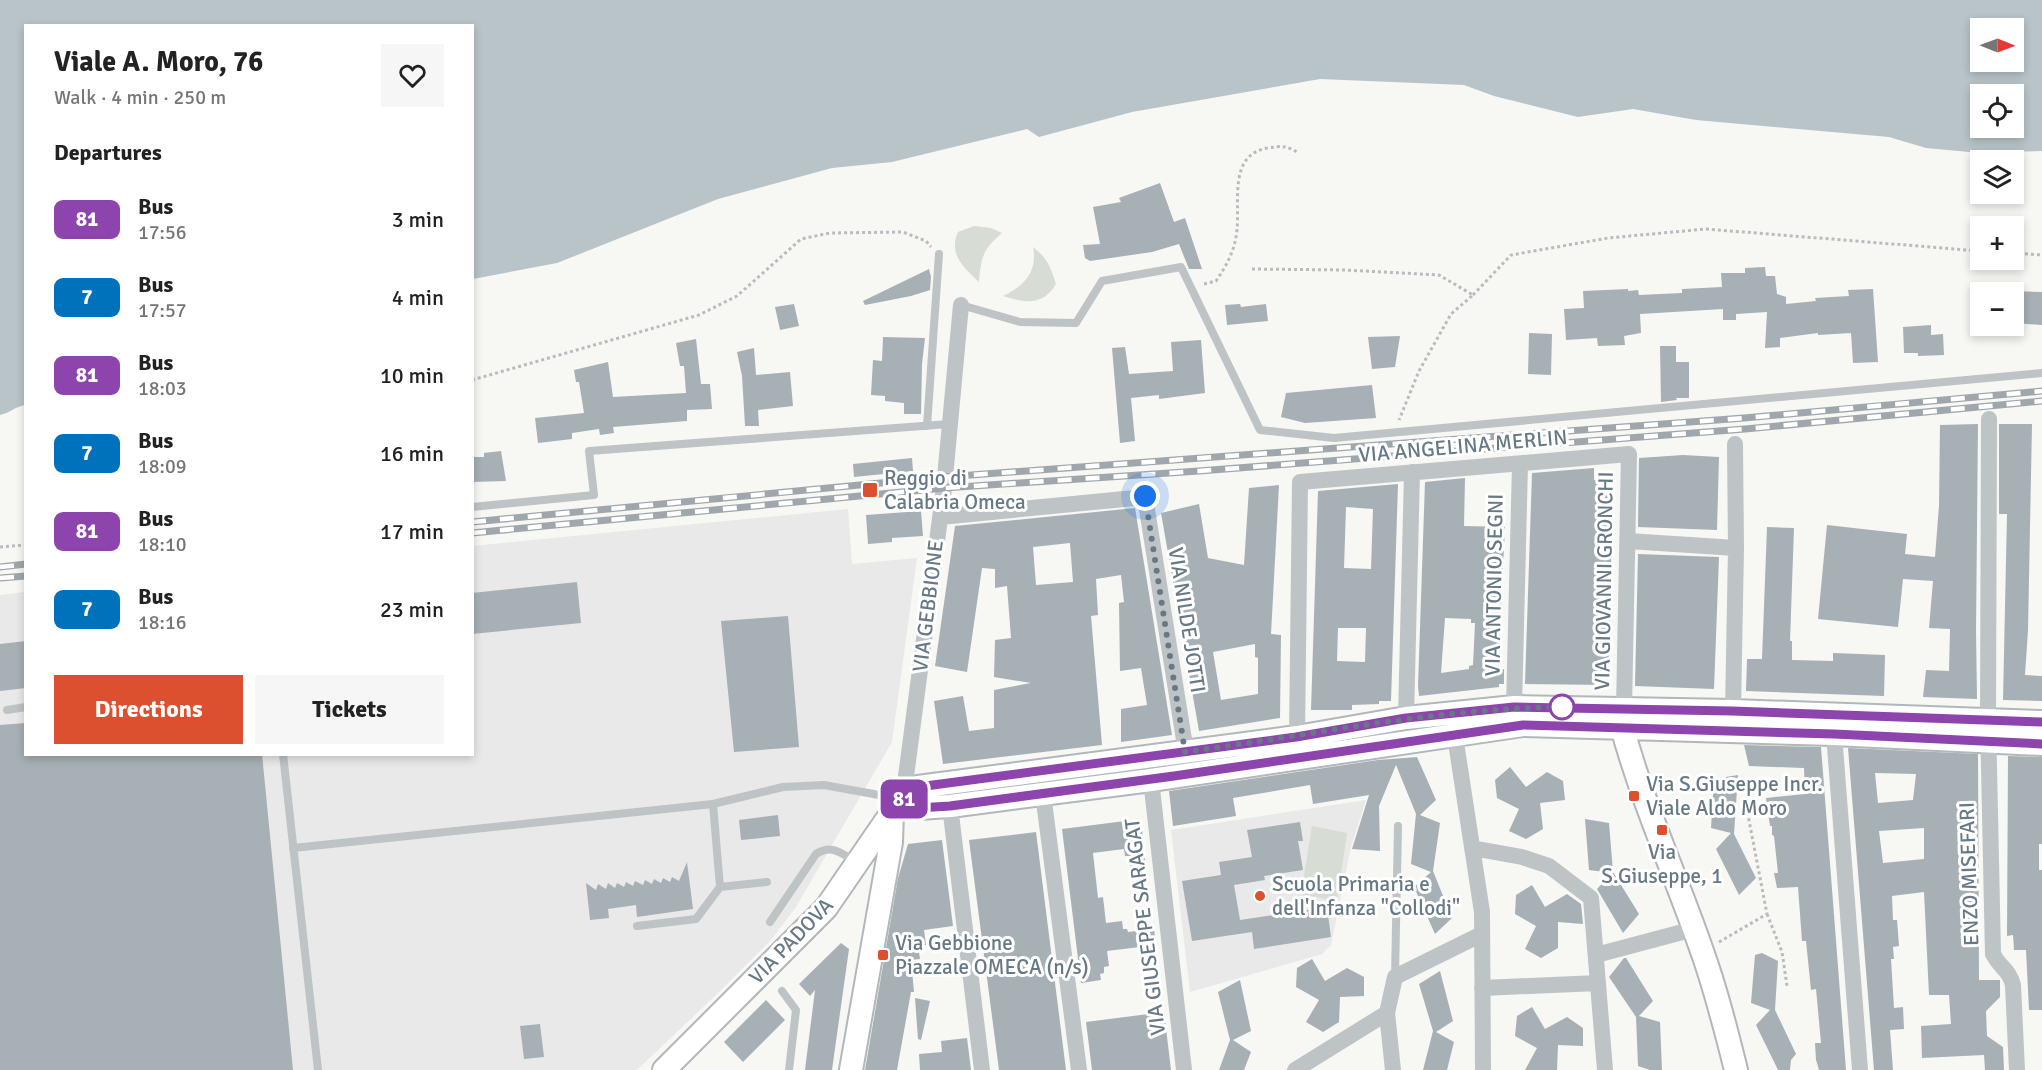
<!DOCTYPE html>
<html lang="en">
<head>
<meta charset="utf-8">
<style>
	body { margin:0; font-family:Signika,sans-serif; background:#f6f6f6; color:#222; height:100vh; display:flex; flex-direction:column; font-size:22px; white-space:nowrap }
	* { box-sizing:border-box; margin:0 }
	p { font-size:20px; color:#767676 }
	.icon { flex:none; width:33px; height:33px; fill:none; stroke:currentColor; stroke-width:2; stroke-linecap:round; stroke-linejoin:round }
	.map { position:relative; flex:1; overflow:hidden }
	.details { position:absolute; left:24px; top:24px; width:450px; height:732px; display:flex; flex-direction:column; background:#fff; border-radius:0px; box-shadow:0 3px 9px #0003 }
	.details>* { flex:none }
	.badge { padding:0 12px; border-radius:9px; font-size:21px; line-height:39px }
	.needle { width:39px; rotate:91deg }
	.fabs { position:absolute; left:1970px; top:18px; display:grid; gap:12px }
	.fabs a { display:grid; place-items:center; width:54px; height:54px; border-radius:0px; background:#fff; box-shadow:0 3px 9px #0003; font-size:30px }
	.you { position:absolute; width:30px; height:30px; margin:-15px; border:4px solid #fff; border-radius:50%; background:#1a73e8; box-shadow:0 0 0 9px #1a73e833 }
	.map>.badge { position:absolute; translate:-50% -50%; box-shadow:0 0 0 3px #fff }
	h2 { padding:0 30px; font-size:22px; line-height:54px }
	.round { display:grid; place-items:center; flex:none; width:63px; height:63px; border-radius:0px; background:#f6f6f6 }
	.head { display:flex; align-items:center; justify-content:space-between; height:102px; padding:0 30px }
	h1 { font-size:28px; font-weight:700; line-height:45px }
	.primary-button { display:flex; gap:12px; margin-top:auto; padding:12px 30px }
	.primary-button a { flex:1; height:69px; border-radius:0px; background:#dd502f; color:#fff; font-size:24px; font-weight:700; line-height:69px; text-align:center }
	.primary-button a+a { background:#f6f6f6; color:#222 }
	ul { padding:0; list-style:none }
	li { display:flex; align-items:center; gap:18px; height:78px; padding:0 30px }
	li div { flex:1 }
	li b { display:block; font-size:22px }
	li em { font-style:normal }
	li .badge { min-width:66px; font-weight:700; text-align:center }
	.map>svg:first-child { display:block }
</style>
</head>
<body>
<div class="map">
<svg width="2042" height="1070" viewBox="0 0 2042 1070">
	<rect width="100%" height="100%" fill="#f7f7f4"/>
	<!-- built -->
	<path fill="#e8e9e8" d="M848,509L852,564L917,558L892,742L796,907L771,940L719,992L637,1070H0V595L25,592L26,754H472L473,546Z
		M1366,800L1351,847L1331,945L1322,954L1190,992L1171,830Z"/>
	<!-- green -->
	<path fill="#d7dcd4" d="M974,226L991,228L1002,233C983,249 981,257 979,282C964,268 948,254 958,232Z
		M1033,247C1048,259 1050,266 1056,284C1043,306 1026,303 1003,296C1024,286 1038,272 1033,247Z
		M1312,826L1347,833L1337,901L1301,894Z"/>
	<!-- water -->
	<path fill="#b8c4c8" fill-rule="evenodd" d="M0,0H2042V151L1980,153L1926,148L1889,137L1696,120L1633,109L1578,117L1494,96L1464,85L1320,79L1132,112L1039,137L1027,129L892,162L832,168L718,199L557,263L473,279L472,26H26L25,405C14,407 10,413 0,415ZM1980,28H2013V62H1980ZM1980,94H2013V128H1980Z"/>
	<!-- building -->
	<path fill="#a7b0b5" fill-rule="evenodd" d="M1160,183L1174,222L1185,218L1202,269H1189L1179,244L1152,252L1090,261L1085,258L1083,245L1100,244L1093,207L1121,202L1119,198Z
		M1765,267L1766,276H1775L1777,294L1786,297V304L1816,301L1815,298L1849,296L1848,290L1873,289L1878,362L1853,363L1851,333L1818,335V333L1780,338V347L1765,348L1767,312L1736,314V320H1723V309L1640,314L1641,333L1624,336L1625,345L1598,346L1597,338L1566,340L1564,309L1584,308L1583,291L1628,289V291L1638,290L1639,295L1682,293V289L1722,287L1721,273H1745V268Z
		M929,269L931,277L930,290L911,296L865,305L863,301Z
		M2013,291L2042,292V325L2013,323Z
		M794,304L799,326L780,330L775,307Z
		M1240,304L1241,307L1266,304L1268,321L1227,325L1225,305Z
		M1931,325V335L1943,334L1944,355L1918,356V353H1904L1903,327Z
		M1529,333L1552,334L1551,375L1528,374Z
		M1400,336L1395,367L1372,369L1368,337Z
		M883,337L925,338L922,364L921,414H904V403L885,401V396L871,395L873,360L882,361Z
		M696,339L701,384H710L712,409L687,410V421L613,427L614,433L600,435L599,429L572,433V439L538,443L535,418L584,413L579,382H576L574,370L608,362L613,397L686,393L684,366H680L676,343Z
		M1201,340L1205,393L1159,399V395L1131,398L1135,441L1120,443L1112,348L1125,347L1129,374L1173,371L1171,342Z
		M1660,346H1676V362H1689V398H1676L1677,400L1661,402Z
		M754,348L756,375L790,372L793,406L758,410L759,426H745L742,376L737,352Z
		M1372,385L1376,418L1305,423L1281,417L1286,393Z
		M1978,424L1976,630L1977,699L1923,697L1926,670L1949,671L1950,629L1929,628L1933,581L1903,579L1898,627L1818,619L1827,525L1907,534L1905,554L1935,557L1939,506L1940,425Z
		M1999,424H2032L2028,630L2025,675L2042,676V701L2003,700L2007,514H1999Z
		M501,451L506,481L472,482V457H484V453Z
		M1683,455L1719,457L1717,530L1638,527L1639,458Z
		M912,458L913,471L854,477L853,464Z
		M1594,468V480L1613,481L1608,685L1525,684L1532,473Z
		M1465,478L1464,526L1505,527L1498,670L1504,669V684H1499V687L1419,696L1418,686L1425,482ZM1445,618L1471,619V623H1475L1473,665L1469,666V669L1441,673Z
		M1398,484L1391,701H1379V704L1352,705V710H1311L1318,491ZM1346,507L1373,509L1371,569L1344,568ZM1338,628H1366L1365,662L1337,661Z
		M1279,485L1271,634L1281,635L1280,718L1199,731L1161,513L1199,504L1208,558L1244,565L1249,488ZM1255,644V657L1258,658V694L1221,700L1213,652Z
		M1135,508L1172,735L1121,742V709L1147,705L1141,668L1120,671L1119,603L1124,602L1121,575L1096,579L1098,615L1091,616L1102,745L943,764L934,701L963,696L969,731L994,728V690L1031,683L994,677L995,640L1011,638L1007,586L995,588V569L982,568L967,672L935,666L955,526ZM1070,543L1073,582L1036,585L1033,547Z
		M921,511L923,536L892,538V542L868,544L866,515Z
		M1767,527L1794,528L1790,641H1792V660L1833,661V653L1885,655L1884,696L1746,691L1747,659H1762Z
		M1638,554L1719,557L1714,689L1635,686Z
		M577,582L581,623L472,634V593Z
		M788,616L799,747L734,752L721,621Z
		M26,641V688L0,691V644Z
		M26,723V754H262L293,1070H0V725Z
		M1744,745L1821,747L1846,1070H1819L1816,1060L1815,1043H1821L1816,989L1811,990L1806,941H1802L1798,887L1777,888L1774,873H1778L1774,836L1772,835V826H1770L1766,798L1805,794L1804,768L1749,766Z
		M1848,748L1978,754L1979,980H2000V997L1986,1011L1987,1036L2003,1047L2004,1070H1985L1984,1055L1922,1058L1921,1026L1951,1024L1949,995H1929L1924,892L1892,896L1893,920H1897L1899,946L1893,947L1894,959H1891L1894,1008L1903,1007L1904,1029L1890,1030L1893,1070H1874ZM1875,773L1916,774L1913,800L1878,803ZM1924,828V859L1883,863L1879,831Z
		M2008,756L2042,757V844H2039V870H2042V1010H2029L2026,950H2014L2013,935L2007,936Z
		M1417,757L1436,800L1420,815L1440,823L1433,871L1452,918L1435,934L1414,887L1431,872L1411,864L1416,814L1396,765L1379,806L1380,851L1352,849L1369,795L1313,804L1310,785L1233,798L1236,816L1173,826L1169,791L1378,760Z
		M1510,767L1526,787L1547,772L1563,781L1565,800L1540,803L1543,829L1526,839L1509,831L1519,809L1497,798L1495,780Z
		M1738,775L1734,834L1756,878L1739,895L1716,849L1731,833L1711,828L1714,779Z
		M778,815L780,836L741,840L739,820Z
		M1141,819L1146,869L1131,871L1129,856H1125L1124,849L1093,853L1098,898L1103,897L1106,923L1122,921L1123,929H1127L1128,932L1154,929L1156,945L1107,951L1109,966L1104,967V973L1100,974L1101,980L1081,983L1062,829Z
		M1585,819L1609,823L1613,872L1639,914L1623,933L1597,889L1612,873L1589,870Z
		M1300,822L1303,841H1298L1303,870L1264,876L1265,880L1234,885L1240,920L1327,907L1331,937L1254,949L1252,932L1192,941L1182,881L1221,875L1219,862L1252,857L1247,830Z
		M1036,832L1066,1070H999L969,840Z
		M942,840L953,926L924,930L926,945L918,946L920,959L911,960L914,992H911L897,1070H865L898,878L908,844Z
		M687,862L693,909L637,917L636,905L608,909L609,918L590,920L586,883L596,890L598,884L606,889L608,883L615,888L617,883L624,887L626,882L633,886L635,881L643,885L645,880L652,884L654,879L661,883L663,878L670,882L672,877L679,881Z
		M1532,885L1545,907L1567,894L1581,904L1583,924L1558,922V948L1541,958L1525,949L1536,926L1515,914L1516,895Z
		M841,943L849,949L832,1070H805L815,990L810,996L799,984Z
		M1762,953L1778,961L1775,1010L1796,1054L1791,1060L1790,1070H1778L1756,1025L1770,1010L1751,1003L1755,955Z
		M1624,958H1626L1653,1001L1639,1016L1660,1022L1662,1070H1650L1638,1066L1636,1017L1609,977Z
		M1312,959L1325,981L1347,968L1364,977V996L1340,997L1339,1022L1323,1032L1306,1022L1319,1000L1296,987L1297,968Z
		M1440,971L1453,1021L1436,1032L1454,1042L1447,1070H1423L1433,1031L1419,984Z
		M1240,980L1251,1031L1233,1040L1251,1052L1244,1070H1219L1230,1040L1218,992Z
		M915,998L930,1001L921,1040L918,1039Z
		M766,1000L785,1020L743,1062L724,1042Z
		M1532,1007L1545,1029L1567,1017L1583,1028V1046L1558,1045L1557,1070H1525L1537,1048L1515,1036L1517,1016Z
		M1164,1012L1171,1070H1092L1086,1022Z
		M540,1024L544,1057L524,1059L520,1026Z
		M967,1038L971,1070H920L919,1054L942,1052L941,1041Z"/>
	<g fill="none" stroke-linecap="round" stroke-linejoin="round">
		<defs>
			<path id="secondary" d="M1622,727C1643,804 1676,876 1702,951C1716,990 1726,1030 1736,1070
				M903,799L918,808L950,806L1151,780L1523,725L1834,734L2042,744
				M664,1070L826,908L892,812L918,787L1297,737L1406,718L1514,707L1733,711L2042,722
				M851,1070L891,842L892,812"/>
		</defs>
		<!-- secondary casing -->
		<use href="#secondary" stroke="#b1b7bb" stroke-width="26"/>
		<!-- path -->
		<path stroke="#b9bcbe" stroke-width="3" stroke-dasharray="3 3" stroke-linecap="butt" d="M2013,253L2042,255
			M1252,269L1345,270L1439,275L1473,295L1451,314L1419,371L1399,420
			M1204,284L1216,281C1227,265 1235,250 1237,230C1240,202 1228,154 1268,148C1283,146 1285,145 1299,153
			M1473,295L1511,255L1608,238L1706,229L1980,251
			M472,380L699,315L737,296L801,239L830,233L903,232L926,241L931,247
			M0,547L26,545
			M1767,914L1782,952L1787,986
			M1719,942L1767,914L1747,810"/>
		<!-- lane -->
		<path stroke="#bec3c6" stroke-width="8" d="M961,305L1020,322L1076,323L1102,281L1181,267L1260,430L1334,438L2042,373
			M927,426L939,254
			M472,507L594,495L589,451L949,424
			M7,710L26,707
			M283,754L318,1070
			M713,804L783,787L824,785L901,799
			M293,848L713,804L720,887L696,919L637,926
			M720,887L767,882
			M770,922L816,854C832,844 840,853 855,861
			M1395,977L1398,826
			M782,991L796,1010L789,1070"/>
		<!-- street -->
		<path stroke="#bec3c6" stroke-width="16" d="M1989,419L1988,720L1993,954C2000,968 2009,969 2013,985L2017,1070
			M940,517L1145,497L1186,752
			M1628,541L1736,548
			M1514,707L1520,464
			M1733,711L1736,548L1735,444
			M1406,718L1412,472
			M1834,734L1860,1070
			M1455,736L1482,912L1483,1070
			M1297,737L1300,482L1629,454L1624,709
			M1151,780L1184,1070
			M1043,794L1079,1070
			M903,799L944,488L961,305
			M950,806L982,1070
			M1472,848L1522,857L1549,866L1591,898L1605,1070
			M1596,955L1694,929
			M1482,988L1598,983
			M1295,1070L1387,1013
			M1393,1070L1387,1013L1395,977L1482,934"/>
		<!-- secondary -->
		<use href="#secondary" stroke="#fff" stroke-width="22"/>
		<defs>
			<path id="rail" d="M472,522L944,477L1744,418L2042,391
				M472,533L944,488L1199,471L1745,429L2042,401
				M0,567L26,564
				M0,578L26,576"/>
		</defs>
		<!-- rail casing -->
		<use href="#rail" stroke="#a0a7ac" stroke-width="7"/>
		<!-- rail -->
		<use href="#rail" stroke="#fff" stroke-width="4.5" stroke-dasharray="14" stroke-linecap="butt"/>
	</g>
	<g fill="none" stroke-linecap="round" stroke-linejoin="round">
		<defs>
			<path id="line" d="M2042,722L1732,711L1514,707L1406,718L1296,737L918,787L903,799L918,808L950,806L1174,776L1523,725L1834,734L2042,744"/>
		</defs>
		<!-- line casing -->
		<use href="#line" stroke="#fff" stroke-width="14"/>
		<!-- line -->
		<use href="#line" stroke="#8e44ad" stroke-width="9"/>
		<!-- walk -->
		<path stroke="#677984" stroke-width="6" stroke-dasharray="0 10.8" d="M1145,496L1185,752C1312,735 1437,708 1565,707H1562"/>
	</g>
	<!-- markers -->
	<g fill="#dd502f" stroke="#fff" stroke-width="2">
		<rect x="862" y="482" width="16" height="16" rx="3"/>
		<rect x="1628" y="790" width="12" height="12" rx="3"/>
		<rect x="1656" y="824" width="12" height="12" rx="3"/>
		<circle cx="1260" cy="896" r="6"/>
		<rect x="877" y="949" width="12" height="12" rx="3"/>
	</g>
	<circle fill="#fff" stroke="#8e44ad" stroke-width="3" cx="1562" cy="707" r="12"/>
	<g text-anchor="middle" stroke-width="6" stroke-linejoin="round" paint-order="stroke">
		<!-- street labels -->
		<g font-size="21" fill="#677984" stroke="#fff">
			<text transform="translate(1463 446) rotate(-5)" y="7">VIA ANGELINA MERLIN</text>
			<text transform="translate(1604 581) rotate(-89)" y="7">VIA GIOVANNI GRONCHI</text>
			<text transform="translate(1494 585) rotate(-89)" y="7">VIA ANTONIO SEGNI</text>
			<text transform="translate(928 606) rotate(-83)" y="7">VIA GEBBIONE</text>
			<text transform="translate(1187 620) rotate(81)" y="7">VIA NILDE JOTTI</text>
			<text transform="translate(1969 874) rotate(-92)" y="7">ENZO MISEFARI</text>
			<text transform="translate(1145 927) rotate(-97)" y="7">VIA GIUSEPPE SARAGAT</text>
			<text transform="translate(791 941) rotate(-46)" y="7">VIA PADOVA</text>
		</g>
		<!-- poi labels -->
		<g font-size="21" fill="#677984" stroke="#fff" text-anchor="start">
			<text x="884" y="485">Reggio di<tspan x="884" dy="24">Calabria Omeca</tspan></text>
			<text x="1646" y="791">Via S.Giuseppe Incr.<tspan x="1646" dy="24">Viale Aldo Moro</tspan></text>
			<text x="1662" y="859" text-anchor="middle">Via<tspan x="1662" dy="24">S.Giuseppe, 1</tspan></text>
			<text x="1272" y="891">Scuola Primaria e<tspan x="1272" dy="24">dell'Infanza "Collodi"</tspan></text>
			<text x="895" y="950">Via Gebbione<tspan x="895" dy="24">Piazzale OMECA (n/s)</tspan></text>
		</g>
	</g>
</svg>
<div class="fabs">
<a><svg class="needle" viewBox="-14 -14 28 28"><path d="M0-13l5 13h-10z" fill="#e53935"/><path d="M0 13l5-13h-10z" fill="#767676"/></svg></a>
<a><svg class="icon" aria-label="locate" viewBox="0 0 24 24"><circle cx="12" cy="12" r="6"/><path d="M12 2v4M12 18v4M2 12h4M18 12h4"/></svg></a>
<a><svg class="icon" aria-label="layers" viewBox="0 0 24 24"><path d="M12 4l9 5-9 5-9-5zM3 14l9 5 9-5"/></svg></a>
<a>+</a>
<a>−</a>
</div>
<div class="you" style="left:1145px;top:496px"></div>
<b class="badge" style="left:904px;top:799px;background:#8e44ad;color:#fff">81</b>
<section class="details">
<div class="head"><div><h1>Viale A. Moro, 76</h1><p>Walk · 4 min · 250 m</p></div><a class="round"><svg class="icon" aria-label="heart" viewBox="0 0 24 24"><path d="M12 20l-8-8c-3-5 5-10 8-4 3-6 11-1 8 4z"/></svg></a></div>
<h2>Departures</h2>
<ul>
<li><span class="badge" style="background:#8e44ad;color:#fff">81</span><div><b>Bus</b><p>17:56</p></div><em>3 min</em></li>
<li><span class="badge" style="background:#0072bc;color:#fff">7</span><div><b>Bus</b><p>17:57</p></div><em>4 min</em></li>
<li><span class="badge" style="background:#8e44ad;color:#fff">81</span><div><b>Bus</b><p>18:03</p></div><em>10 min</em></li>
<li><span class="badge" style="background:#0072bc;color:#fff">7</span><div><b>Bus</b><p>18:09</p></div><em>16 min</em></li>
<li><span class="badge" style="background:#8e44ad;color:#fff">81</span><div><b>Bus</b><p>18:10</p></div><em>17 min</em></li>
<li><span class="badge" style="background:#0072bc;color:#fff">7</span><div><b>Bus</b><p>18:16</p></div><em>23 min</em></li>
</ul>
<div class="primary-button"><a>Directions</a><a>Tickets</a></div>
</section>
</div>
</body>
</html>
